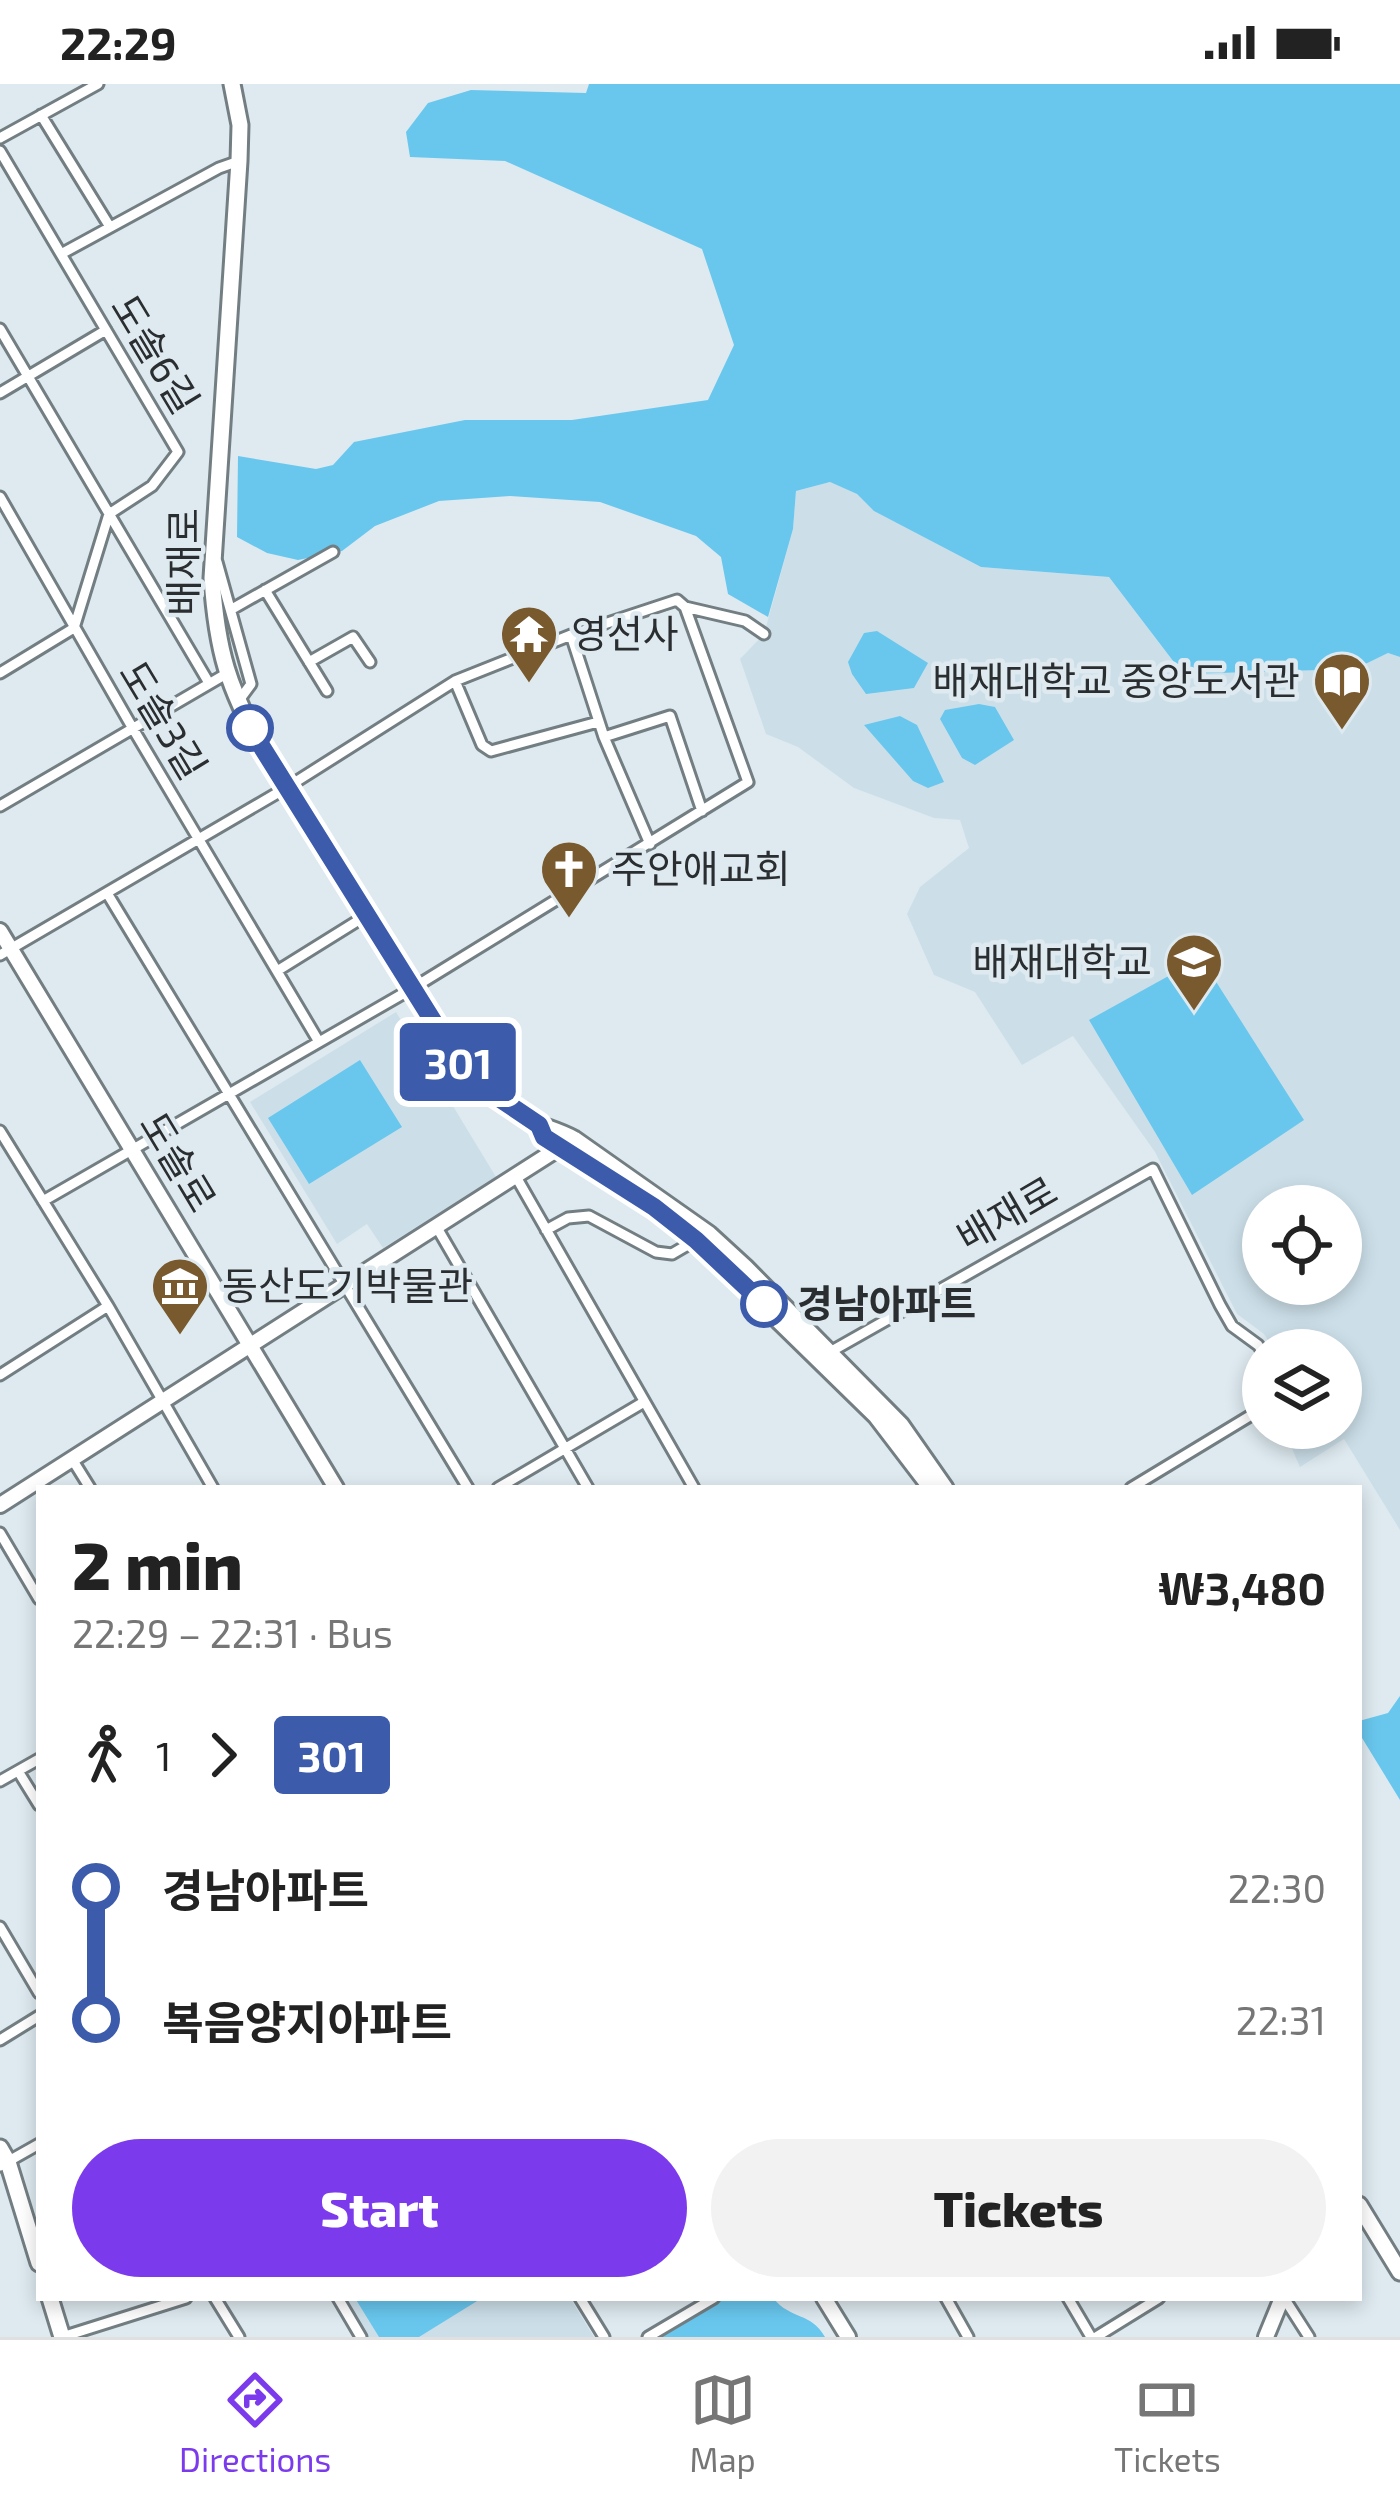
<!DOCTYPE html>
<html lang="en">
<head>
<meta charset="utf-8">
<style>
	body { margin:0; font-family:"Exo 2","Noto Sans KR",sans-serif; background:#f2f2f2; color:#222; height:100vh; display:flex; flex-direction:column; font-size:45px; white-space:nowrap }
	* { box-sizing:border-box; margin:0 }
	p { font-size:39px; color:#767676 }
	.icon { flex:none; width:66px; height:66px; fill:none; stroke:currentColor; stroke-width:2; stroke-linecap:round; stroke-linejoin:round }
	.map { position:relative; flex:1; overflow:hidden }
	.panel { position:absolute; left:36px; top:1401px; width:1326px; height:816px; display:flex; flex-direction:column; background:#fff; border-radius:0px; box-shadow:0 6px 18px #0003 }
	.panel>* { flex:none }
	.badge { padding:0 24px; border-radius:9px; font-size:42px; line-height:78px }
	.tools { position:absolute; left:1242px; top:1101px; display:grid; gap:24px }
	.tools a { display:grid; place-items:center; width:120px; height:120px; border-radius:50%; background:#fff; box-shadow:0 6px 18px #0003; font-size:60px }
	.map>.badge { position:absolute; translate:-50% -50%; box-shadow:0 0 0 6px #fff }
	.legs { display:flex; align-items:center; gap:18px; height:132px; padding:0 36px; font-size:39px }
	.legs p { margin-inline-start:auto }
	.summary { display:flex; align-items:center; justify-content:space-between; height:204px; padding:0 36px }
	h1 { font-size:66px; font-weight:800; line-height:90px }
	.action { display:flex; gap:24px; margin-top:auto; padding:24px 36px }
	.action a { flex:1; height:138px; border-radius:72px; background:#7c3aed; color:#fff; font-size:48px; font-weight:800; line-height:138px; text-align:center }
	.action a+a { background:#f2f2f2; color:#222 }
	ul { padding:0 36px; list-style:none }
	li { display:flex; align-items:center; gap:42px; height:132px; font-size:45px }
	li i { display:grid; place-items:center; width:18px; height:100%; margin:0 15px; background:currentColor }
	li i::after { content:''; width:30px; height:30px; margin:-15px; border:9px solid; border-radius:50%; background:#fff }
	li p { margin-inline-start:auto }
	li:first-child i { background:linear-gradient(#0000 50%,currentColor 0) }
	li:last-child i { background:linear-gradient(currentColor 50%,#0000 0) }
	.status { display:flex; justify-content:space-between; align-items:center; height:84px; padding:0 60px; background:#fff; direction:ltr }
	.status svg { height:33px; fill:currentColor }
	.tabs { display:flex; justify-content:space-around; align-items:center; height:168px; border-top:3px solid #e0e0e0; background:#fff; font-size:33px; color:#767676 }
	.tabs a { display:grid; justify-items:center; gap:6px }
	.tabs .selected { color:#7c3aed }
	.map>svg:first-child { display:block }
</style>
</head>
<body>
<div class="status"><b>22:29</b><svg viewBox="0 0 49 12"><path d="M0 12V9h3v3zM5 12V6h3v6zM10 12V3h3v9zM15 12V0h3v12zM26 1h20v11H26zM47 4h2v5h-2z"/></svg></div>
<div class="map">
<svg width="1400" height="2253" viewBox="0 0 1400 2253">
	<rect width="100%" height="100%" fill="#deeaf0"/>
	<!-- built -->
	<path fill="#ccdfe9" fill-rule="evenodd" d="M830,398L857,410L875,427L981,483L1109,493L1183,590L1354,585L1388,569L1400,573V1446L1344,1355L1300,1383L1283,1344H1341V1266H1275L1264,1250L1237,1230L1155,1068L1073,952L1022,981L975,908L934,891L907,830L920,803L969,764L960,736L934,734L854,704L798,663L766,650L740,575L764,550L793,445L796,407ZM1263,1122H1341V1200H1263Z
		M396,928L496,1093L383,1164L367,1140L337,1160L250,1018Z
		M344,2214H570L594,2253H368Z"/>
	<!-- green -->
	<path fill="#69c7ee" d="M589,0H1400V573L1388,569L1355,585L1183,590L1109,493L981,483L874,427L857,410L830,398L796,407L793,445L768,533L728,510L721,473L696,452L600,418L510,412L439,417L375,442L342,467L298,476L267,469L237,453L238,372L316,385L333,381L354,358L465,336H572L708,316L734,261L702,165L505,77L410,73L406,48L428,19L471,6L586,9Z
		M877,547L928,579L914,604L866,610L852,590L848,578L864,549Z
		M979,620L995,623L1014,656L975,681L962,674L940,635L945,626Z
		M900,632L917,641L944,698L928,704L913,697L864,641Z
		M1201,874L1304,1036L1192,1111L1089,936Z
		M360,976L402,1043L309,1100L268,1034Z
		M1400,1612V1716L1359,1649V1637L1388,1629Z
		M355,2214H482L419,2253H379Z
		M721,2214H773C791,2236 811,2228 825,2253H657Z"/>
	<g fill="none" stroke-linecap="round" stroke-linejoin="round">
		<defs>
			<path id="street" d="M41,31L110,143
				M0,54L98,0
				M0,67L178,368L152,402L109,430L74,544L0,589
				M61,170L219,84L239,77
				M0,245L209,599
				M0,309L106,246
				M0,413L132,643L319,958
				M217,478L251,600L237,619
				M265,506L327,607
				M232,525L333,468
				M571,551L604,653L650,760
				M309,578L353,553L370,578
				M455,597L482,661L491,667L598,638
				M604,653L670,632L702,727
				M0,722L226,590
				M107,809L468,1404
				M0,871L286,704L455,597L571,551L677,516L685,523L745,537L764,550
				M277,887L367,831
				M0,1047L108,1222L213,1404
				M515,1091L694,1404
				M43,1117L413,904L748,698L685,523
				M436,1142L588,1404
				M546,1146L568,1134L589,1132L656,1168L672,1170L696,1156
				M830,1268L1153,1085L1220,1221L1232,1242L1258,1261L1263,1268
				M0,1291L108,1222
				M72,1375L90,1404
				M498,1404L644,1318
				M1131,1404L1263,1324
				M0,1449L39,1515
				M18,1687L39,1721
				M0,1697L39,1675
				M0,1843L39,1909
				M0,1956L39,1932
				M0,2082L39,2060
				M215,2214L239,2253
				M338,2214L361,2253
				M580,2214L604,2253
				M946,2214L968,2253
				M1068,2214L1091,2253
				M1284,2214L1309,2253
				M62,2253L186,2214
				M648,2253L714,2214
				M1096,2253L1159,2214"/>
			<path id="secondary" d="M0,847L336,1404
				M0,1421L567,1059
				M824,2214L848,2253
				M1266,2253L1282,2214"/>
			<path id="primary" d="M232,0L240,41L239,77L212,494C217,568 228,603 264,668L457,977C476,998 511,1029 537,1040C550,1045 561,1048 574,1055L709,1150L745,1183L901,1341L945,1404
				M539,1041L544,1053L654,1123L696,1156L876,1332L931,1404
				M0,2064L8,2078L39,2179
				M1359,2121L1400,2188
				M50,2214L62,2253"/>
		</defs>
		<!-- street casing -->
		<use href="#street" stroke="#737e83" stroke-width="15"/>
		<!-- secondary casing -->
		<use href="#secondary" stroke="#737e83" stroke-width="20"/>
		<!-- primary casing -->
		<use href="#primary" stroke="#737e83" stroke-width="21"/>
		<!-- street -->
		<use href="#street" stroke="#fff" stroke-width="9"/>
		<!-- secondary -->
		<use href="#secondary" stroke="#fff" stroke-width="14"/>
		<!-- primary -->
		<use href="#primary" stroke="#fff" stroke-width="15"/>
	</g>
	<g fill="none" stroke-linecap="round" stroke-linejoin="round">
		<defs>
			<path id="line-1" d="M250,644L458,977L478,1000L539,1041L544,1053L654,1123L696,1156L764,1220"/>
		</defs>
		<!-- line-1 casing -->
		<use href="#line-1" stroke="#fff" stroke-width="27"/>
		<!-- line-1 -->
		<use href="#line-1" stroke="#3d5bab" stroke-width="18"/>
	</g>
	<!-- icons -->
	<defs>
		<symbol id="temple-pin" viewBox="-11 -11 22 30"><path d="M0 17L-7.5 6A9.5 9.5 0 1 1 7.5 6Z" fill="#795a2f" stroke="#deeaf0"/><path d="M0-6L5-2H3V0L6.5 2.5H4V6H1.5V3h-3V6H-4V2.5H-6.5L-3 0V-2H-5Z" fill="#fff"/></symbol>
		<symbol id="library-pin" viewBox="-11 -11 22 30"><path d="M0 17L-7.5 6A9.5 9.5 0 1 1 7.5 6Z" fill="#795a2f" stroke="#deeaf0"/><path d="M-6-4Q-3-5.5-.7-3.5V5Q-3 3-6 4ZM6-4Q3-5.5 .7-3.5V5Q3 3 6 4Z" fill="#fff"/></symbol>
		<symbol id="church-pin" viewBox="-11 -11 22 30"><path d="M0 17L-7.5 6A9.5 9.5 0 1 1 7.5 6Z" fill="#795a2f" stroke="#deeaf0"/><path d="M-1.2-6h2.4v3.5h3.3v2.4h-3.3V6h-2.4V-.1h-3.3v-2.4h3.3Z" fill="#fff"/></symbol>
		<symbol id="university-pin" viewBox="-11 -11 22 30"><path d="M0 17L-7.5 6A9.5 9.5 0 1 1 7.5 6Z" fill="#795a2f" stroke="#deeaf0"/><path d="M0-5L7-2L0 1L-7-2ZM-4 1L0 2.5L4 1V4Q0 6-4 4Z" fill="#fff"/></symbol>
		<symbol id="museum-pin" viewBox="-11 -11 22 30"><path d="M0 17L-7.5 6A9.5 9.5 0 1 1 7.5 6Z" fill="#795a2f" stroke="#deeaf0"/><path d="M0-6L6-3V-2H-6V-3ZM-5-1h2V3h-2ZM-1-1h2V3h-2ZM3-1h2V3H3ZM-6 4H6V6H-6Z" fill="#fff"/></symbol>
	</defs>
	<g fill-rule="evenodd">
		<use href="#temple-pin" x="496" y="517" width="66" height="90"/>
		<use href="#library-pin" x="1309" y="564" width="66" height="90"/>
		<use href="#church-pin" x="536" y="752" width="66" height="90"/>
		<use href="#university-pin" x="1161" y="845" width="66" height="90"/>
		<use href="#museum-pin" x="147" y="1169" width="66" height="90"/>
	</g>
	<!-- markers -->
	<g fill="#fff" stroke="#3d5bab" stroke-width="6">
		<circle cx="250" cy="644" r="21"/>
		<circle cx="764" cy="1220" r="21"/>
	</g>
	<g text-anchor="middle" stroke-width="9" stroke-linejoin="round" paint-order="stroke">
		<!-- street labels -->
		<g font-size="39" fill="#2a2e31" stroke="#deeaf0">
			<text transform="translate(155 270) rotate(59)" y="14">도솔6길</text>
			<text transform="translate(184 478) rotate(-90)" y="14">배재로</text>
			<text transform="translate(163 636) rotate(59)" y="14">도솔3길</text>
			<text transform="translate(178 1078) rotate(59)" y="14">도솔로</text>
			<text transform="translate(1007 1130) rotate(-30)" y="14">배재로</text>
		</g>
		<!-- poi labels -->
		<g font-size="39" fill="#2a2e31" stroke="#deeaf0" text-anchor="start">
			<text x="571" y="564">영선사</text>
			<text x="1300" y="611" text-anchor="end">배재대학교 중앙도서관</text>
			<text x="611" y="799">주안애교회</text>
			<text x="1152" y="892" text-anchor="end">배재대학교</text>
			<text x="222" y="1216">동산도기박물관</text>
		</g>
		<!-- stop labels -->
		<g font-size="39" font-weight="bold" fill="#2a2e31" stroke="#deeaf0" text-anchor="start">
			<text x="797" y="1234">경남아파트</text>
		</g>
	</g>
</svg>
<div class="tools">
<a><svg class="icon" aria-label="locate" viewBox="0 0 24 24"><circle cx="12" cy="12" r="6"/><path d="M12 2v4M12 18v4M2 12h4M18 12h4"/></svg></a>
<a><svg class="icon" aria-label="layers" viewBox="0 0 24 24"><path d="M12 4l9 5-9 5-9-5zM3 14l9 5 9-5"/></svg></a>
</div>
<b class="badge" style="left:458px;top:978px;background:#3d5bab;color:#fff">301</b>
<section class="panel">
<div class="summary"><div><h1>2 min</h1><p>22:29 – 22:31 · Bus</p></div><b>₩3,480</b></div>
<div class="legs"><svg class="icon" aria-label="walk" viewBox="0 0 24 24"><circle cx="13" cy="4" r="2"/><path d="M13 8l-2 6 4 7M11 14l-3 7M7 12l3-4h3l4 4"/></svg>1<svg class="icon" aria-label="forward" viewBox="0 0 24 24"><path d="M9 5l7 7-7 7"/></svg><b class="badge" style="background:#3d5bab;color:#fff">301</b></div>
<ul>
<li><i style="color:#3d5bab"></i><b>경남아파트</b><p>22:30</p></li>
<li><i style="color:#3d5bab"></i><b>복음양지아파트</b><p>22:31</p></li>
</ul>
<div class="action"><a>Start</a><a>Tickets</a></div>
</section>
</div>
<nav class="tabs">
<a class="selected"><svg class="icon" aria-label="directions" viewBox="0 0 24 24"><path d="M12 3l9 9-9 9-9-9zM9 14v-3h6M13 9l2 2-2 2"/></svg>Directions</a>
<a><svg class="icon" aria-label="map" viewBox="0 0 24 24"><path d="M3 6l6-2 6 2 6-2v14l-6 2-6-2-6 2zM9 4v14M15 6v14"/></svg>Map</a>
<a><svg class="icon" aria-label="tickets" viewBox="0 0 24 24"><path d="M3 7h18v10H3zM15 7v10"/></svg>Tickets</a>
</nav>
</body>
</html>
